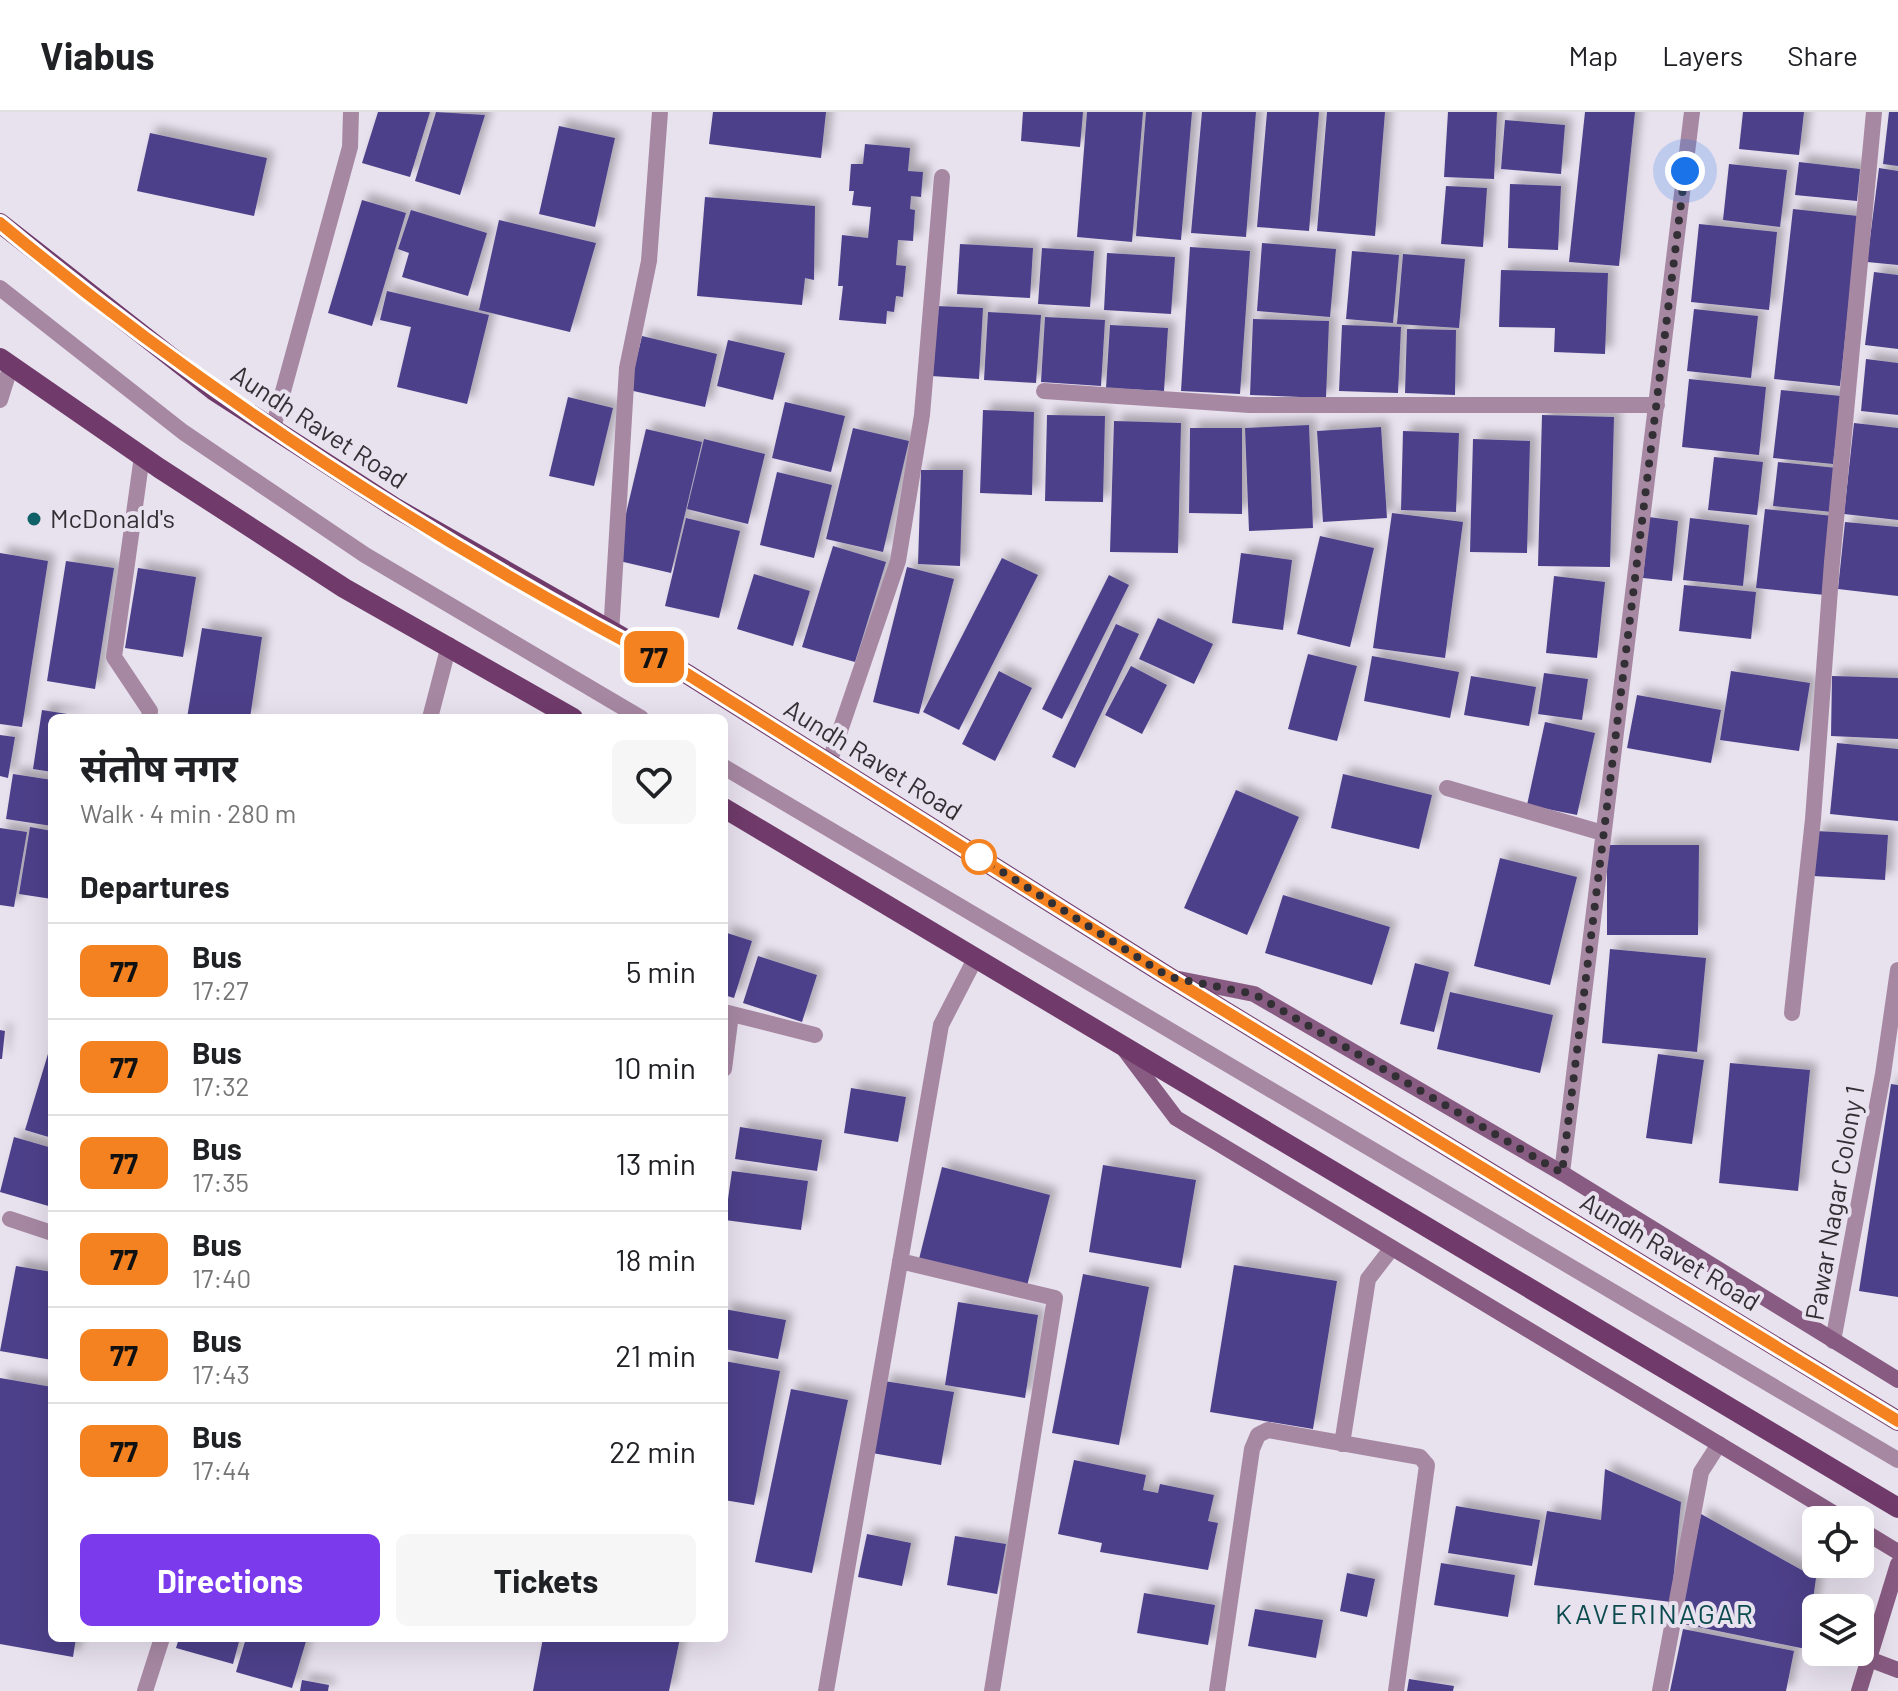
<!DOCTYPE html>
<html lang="en">
<head>
<meta charset="utf-8">
<style>
	body { margin:0; font-family:Barlow,"Noto Sans Devanagari",sans-serif; background:#f6f6f6; color:#202124; height:100vh; display:flex; flex-direction:column; font-size:30px; white-space:nowrap }
	* { box-sizing:border-box; margin:0 }
	p { font-size:26px; color:#757577 }
	.icon { flex:none; width:44px; height:44px; fill:none; stroke:currentColor; stroke-width:2; stroke-linecap:round; stroke-linejoin:round }
	.map { position:relative; flex:1; overflow:hidden }
	.panel { position:absolute; left:48px; top:602px; width:680px; height:928px; display:flex; flex-direction:column; background:#fff; border-radius:12px; box-shadow:0 8px 32px #0002 }
	.panel>* { flex:none }
	.badge { padding:0 16px; border-radius:12px; font-size:28px; line-height:52px }
	.controls { position:absolute; left:1802px; top:1394px; display:grid; gap:16px }
	.controls a { display:grid; place-items:center; width:72px; height:72px; border-radius:12px; background:#fff; box-shadow:0 8px 32px #0002; font-size:40px }
	.you { position:absolute; width:40px; height:40px; margin:-20px; border:6px solid #fff; border-radius:50%; background:#1a73e8; box-shadow:0 0 0 12px #1a73e833 }
	.map>.badge { position:absolute; translate:-50% -50%; box-shadow:0 0 0 4px #fff }
	h2 { padding:0 32px; font-size:30px; line-height:72px }
	.round { display:grid; place-items:center; flex:none; width:84px; height:84px; border-radius:12px; background:#f6f6f6 }
	.overview { display:flex; align-items:center; justify-content:space-between; height:136px; padding:0 32px }
	h1 { font-size:38px; font-weight:700; line-height:60px }
	.primary-button { display:flex; gap:16px; margin-top:auto; padding:16px 32px }
	.primary-button a { flex:1; height:92px; border-radius:12px; background:#7c3aed; color:#fff; font-size:32px; font-weight:700; line-height:92px; text-align:center }
	.primary-button a+a { background:#f6f6f6; color:#202124 }
	ul { padding:0; list-style:none }
	li { display:flex; align-items:center; gap:24px; height:96px; padding:0 32px; border-top:2px solid #e0e0e0 }
	li div { flex:1 }
	li b { display:block; font-size:30px }
	li em { font-style:normal }
	li .badge { min-width:88px; font-weight:700; text-align:center }
	header { display:flex; align-items:center; gap:48px; box-sizing:border-box; height:112px; padding:0 40px; background:#fff; border-bottom:2px solid #e0e0e0 }
	header strong { font-size:38px }
	nav { display:flex; gap:44px; margin-inline-start:auto; font-size:28px }
	.map>svg:first-child { display:block }
</style>
</head>
<body>
<header>
<strong>Viabus</strong>
<nav><a>Map</a><a>Layers</a><a>Share</a></nav>
</header>
<div class="map">
<svg width="1898" height="1579" viewBox="0 0 1898 1579">
	<defs>
		<filter id="shadow"><feDropShadow dx="7" dy="-7" stdDeviation="4" flood-color="#0004"/></filter>
	</defs>
	<rect width="100%" height="100%" fill="#e8e1ee"/>
	<!-- building -->
	<path fill="#4d418a" filter="url(#shadow)" d="M378,0H430L410,65L362,51Z
		M436,0L485,3L460,83L415,69Z
		M713,0H826L821,46L709,32Z
		M1023,0H1083L1080,35L1021,29Z
		M1087,0H1143L1132,130L1077,125Z
		M1146,0H1192L1181,128L1136,124Z
		M1202,0H1256L1246,125L1191,121Z
		M1267,0H1319L1309,119L1257,115Z
		M1327,0H1385L1375,124L1317,119Z
		M1448,0H1497L1494,67L1444,65Z
		M1585,0H1635L1619,154L1569,150Z
		M1743,0H1804L1799,43L1739,37Z
		M1889,0H1898V54L1883,52Z
		M1505,8L1565,13L1561,62L1501,57Z
		M559,14L615,26L595,115L539,102Z
		M150,21L267,46L254,104L137,79Z
		M865,32L910,36L908,59L923,60L921,85L911,84L910,97L915,98L913,129L898,128L896,153L906,154L903,185L896,184L894,200L887,199L886,212L839,208L843,174H838L842,123L868,126L871,95L852,93L854,79H849L851,52H863Z
		M1799,50L1860,57L1857,89L1795,83Z
		M1729,52L1787,58L1780,115L1723,108Z
		M1879,56L1898,59V153L1867,150Z
		M1510,72L1561,74L1558,138L1508,136Z
		M1446,74L1487,76L1483,135L1441,132Z
		M705,85L815,94L814,168L805,166L802,193L697,184Z
		M362,88L406,101L372,214L328,201Z
		M1793,97L1858,104L1840,274L1774,267Z
		M411,98L487,121L468,184L402,165L409,141L398,137Z
		M499,108L596,131L570,220L479,198Z
		M1699,112L1777,120L1769,198L1691,190Z
		M1262,131L1336,137L1330,205L1257,199Z
		M960,132L1033,136L1030,186L957,182Z
		M1190,135L1250,139L1240,282L1181,279Z
		M1042,136L1094,139L1090,195L1038,192Z
		M1352,139L1399,143L1393,211L1346,207Z
		M1107,141L1175,145L1171,202L1104,198Z
		M1403,142L1465,147L1459,216L1397,212Z
		M1501,158L1608,161L1605,242L1554,240L1555,216L1499,215Z
		M1874,160L1898,163V237L1865,233Z
		M387,179L489,203L467,292L397,275L411,215L380,208Z
		M936,194L983,196L979,267L931,264Z
		M1694,197L1758,204L1751,266L1687,259Z
		M988,200L1041,203L1036,271L984,268Z
		M1045,205L1105,208L1101,274L1041,270Z
		M1253,207L1329,209L1326,286L1250,283Z
		M1110,213L1168,216L1164,279L1106,276Z
		M1342,213L1401,215L1398,281L1339,279Z
		M1407,217L1456,218L1455,283L1405,281Z
		M642,224L717,242L705,295L629,278Z
		M728,228L785,241L773,288L717,274Z
		M1866,247L1898,251V303L1861,299Z
		M1689,267L1766,275L1759,343L1682,335Z
		M1781,278L1841,284L1833,352L1773,346Z
		M568,285L613,296L594,374L549,364Z
		M785,290L845,304L831,360L772,346Z
		M983,298L1034,300L1032,383L980,381Z
		M1047,303L1105,304L1103,390L1045,389Z
		M1542,303L1614,305L1610,455L1538,454Z
		M1114,309L1181,311L1178,441L1110,440Z
		M1854,311L1898,316V408L1844,402Z
		M1309,313L1313,416L1249,419L1245,316Z
		M1381,315L1387,406L1323,410L1317,319Z
		M853,316L909,329L883,440L826,427Z
		M1190,316H1242V402L1189,401Z
		M646,317L702,330L671,461L615,448Z
		M1403,319L1459,321L1456,400L1401,398Z
		M704,327L765,342L748,412L687,397Z
		M1473,327L1530,329L1527,441L1470,440Z
		M1714,345L1763,350L1757,403L1708,398Z
		M1778,350L1837,356L1832,400L1773,394Z
		M921,358H963L960,454L918,452Z
		M777,360L832,373L814,446L760,433Z
		M1765,397L1833,404L1825,483L1756,476Z
		M1392,401L1463,410L1445,546L1373,536Z
		M1649,405L1678,409L1672,469L1643,466Z
		M686,406L740,419L719,506L665,494Z
		M1690,406L1749,413L1743,474L1683,468Z
		M1845,410L1898,415V484L1838,477Z
		M1320,424L1374,436L1350,535L1297,522Z
		M833,434L886,450L855,550L802,535Z
		M0,441L48,449L22,615L0,612Z
		M1241,441L1292,448L1283,518L1232,511Z
		M1002,446L1038,463L959,618L923,600Z
		M66,449L114,456L95,577L47,569Z
		M907,455L954,467L919,602L873,590Z
		M138,456L196,465L183,545L125,536Z
		M754,462L810,479L793,534L737,517Z
		M1109,463L1129,473L1062,607L1042,597Z
		M1554,464L1605,470L1597,546L1546,541Z
		M1684,473L1756,480L1751,527L1679,519Z
		M1158,506L1213,532L1194,572L1139,547Z
		M1116,512L1139,522L1075,656L1052,645Z
		M202,516L262,525L250,606H187Z
		M1308,542L1357,554L1337,629L1288,617Z
		M1372,544L1459,560L1450,606L1364,589Z
		M1131,554L1167,573L1142,622L1105,603Z
		M999,559L1032,576L995,649L962,632Z
		M1731,559L1810,571L1799,639L1720,628Z
		M1544,561L1588,567L1582,608L1538,602Z
		M1471,564L1536,575L1529,614L1464,603Z
		M1832,564L1898,566V627L1831,624Z
		M1637,583L1721,598L1711,651L1627,636Z
		M42,598L80,604L52,606V660L33,657Z
		M1545,610L1595,621L1577,703L1527,693Z
		M0,623L15,625L8,666L0,664Z
		M1837,631L1898,637V709L1830,702Z
		M13,662L52,668V714L6,707Z
		M1343,662L1432,683L1419,737L1331,716Z
		M1236,678L1299,705L1247,823L1184,796Z
		M30,715L52,719V787L19,782Z
		M0,716L27,720L14,795L0,793Z
		M1816,719L1888,723L1885,768L1813,764Z
		M1607,733H1699L1698,823H1607Z
		M1500,746L1577,765L1550,873L1474,854Z
		M1283,783L1390,815L1372,873L1265,841Z
		M724,820L752,829L734,886L724,883Z
		M1610,837L1706,846L1697,940L1602,931Z
		M758,844L817,863L802,910L743,891Z
		M1415,851L1449,860L1434,920L1400,912Z
		M1450,880L1553,903L1540,961L1437,937Z
		M0,918L5,919L2,947H0Z
		M51,932L52,933V1026L25,1018Z
		M1658,942L1704,948L1692,1032L1646,1026Z
		M1730,951L1810,958L1798,1079L1719,1071Z
		M1891,972L1898,973V1185L1859,1179Z
		M851,976L906,985L898,1030L844,1021Z
		M740,1015L822,1028L817,1059L735,1047Z
		M14,1025L52,1036V1095L0,1080Z
		M1103,1053L1196,1068L1181,1156L1089,1140Z
		M942,1055L1050,1083L1027,1174L919,1147Z
		M732,1059L808,1069L801,1118L725,1108Z
		M1234,1153L1337,1169L1313,1317L1210,1300Z
		M16,1154L52,1160V1248L0,1239Z
		M1083,1162L1149,1175L1119,1333L1052,1321Z
		M958,1190L1038,1203L1025,1286L945,1273Z
		M724,1197L786,1208L778,1247L724,1237Z
		M724,1249L780,1259L754,1393L724,1388Z
		M0,1266L52,1275V1526H76L73,1545L0,1532Z
		M884,1269L954,1280L941,1353L872,1341Z
		M791,1277L848,1288L812,1461L755,1450Z
		M1074,1348L1146,1363L1143,1378L1158,1381L1160,1372L1214,1383L1208,1409L1218,1411L1208,1458L1100,1440L1102,1431L1058,1422Z
		M1605,1357L1681,1390L1671,1490L1534,1473L1547,1399L1601,1408Z
		M1456,1394L1540,1408L1532,1454L1448,1441Z
		M1701,1402L1816,1466L1806,1537L1679,1511Z
		M867,1422L911,1431L902,1474L858,1465Z
		M955,1424L1006,1432L997,1482L947,1473Z
		M1441,1451L1515,1463L1508,1505L1434,1493Z
		M1347,1461L1375,1467L1367,1505L1340,1499Z
		M1144,1481L1215,1493L1208,1533L1137,1521Z
		M1255,1497L1323,1508L1316,1546L1248,1534Z
		M1683,1517L1794,1539L1786,1579H1670Z
		M179,1526H240L233,1552L176,1536Z
		M246,1526H307L292,1576L236,1560Z
		M543,1526H680L669,1579H533Z
		M1409,1567L1454,1574L1453,1579H1407Z
		M302,1568L329,1573L328,1579H300Z"/>
	<g fill="none" stroke-linecap="round" stroke-linejoin="round">
		<!-- lane -->
		<path stroke="#a788a3" stroke-width="16" d="M0,176L183,320L365,443L641,606
			M142,344L114,545L150,599L149,606
			M724,655L1898,1348"/>
		<!-- street -->
		<path stroke="#a788a3" stroke-width="16" d="M1044,279L1249,293H1657
			M0,288L11,253
			M273,316L350,35L351,0
			M611,522L627,256L649,149L660,0
			M430,606L449,533
			M829,651L898,449L922,303L942,65
			M1447,676L1603,721
			M724,900L815,923
			M1792,901L1813,707L1832,450L1874,0
			M724,957L731,902
			M1562,1061L1692,0
			M10,1107L52,1121
			M900,1149L1055,1186L992,1579
			M1833,1229L1883,962L1898,858
			M1342,1332L1368,1167L1392,1136
			M145,1579L162,1526
			M826,1579L941,913L975,847
			M1217,1579L1252,1337L1258,1323L1268,1318L1420,1345L1427,1353L1396,1579
			M1660,1579L1701,1360L1719,1332"/>
		<!-- secondary -->
		<path stroke="#885b82" stroke-width="16" d="M1179,867L1254,882L1562,1061L1898,1268
			M1124,937L1176,1006L1845,1408
			M1860,1417L1898,1440
			M1869,1547L1898,1558
			M1859,1579L1898,1452"/>
		<!-- primary -->
		<path stroke="#703b6b" stroke-width="20" d="M0,111L213,278L394,395L687,562L1169,865L1898,1309
			M0,246L159,356L344,476L573,606
			M724,696L1898,1396"/>
	</g>
	<g fill="none" stroke-linecap="round" stroke-linejoin="round">
		<defs>
			<path id="line" d="M0,111C211,287 444,436 687,562L1169,865L1898,1309"/>
		</defs>
		<!-- line casing -->
		<use href="#line" stroke="#fff" stroke-width="18"/>
		<!-- line -->
		<use href="#line" stroke="#f58220" stroke-width="12"/>
		<!-- walk -->
		<path stroke="#333035" stroke-width="8" stroke-dasharray="0 14.4" d="M979,745L1169,865L1254,882L1562,1061L1685,59"/>
	</g>
	<!-- markers -->
	<circle fill="#106167" stroke="#e8e1ee" stroke-width="3" cx="34" cy="407" r="8"/>
	<circle fill="#fff" stroke="#f58220" stroke-width="4" cx="979" cy="745" r="16"/>
	<g text-anchor="middle" stroke-width="8" stroke-linejoin="round" paint-order="stroke">
		<!-- street labels -->
		<g font-size="26" fill="#333035" stroke="#e8e1ee">
			<text transform="translate(319 315) rotate(33)" y="9">Aundh Ravet Road</text>
			<text transform="translate(873 648) rotate(32)" y="9">Aundh Ravet Road</text>
			<text transform="translate(1835 1091) rotate(-80)" y="9">Pawar Nagar Colony 1</text>
			<text transform="translate(1670 1140) rotate(31)" y="9">Aundh Ravet Road</text>
		</g>
		<!-- poi labels -->
		<g font-size="26" fill="#333035" stroke="#e8e1ee" text-anchor="start">
			<text x="50" y="416">McDonald's</text>
		</g>
		<!-- neighbourhood labels -->
		<g font-size="28" letter-spacing="2" fill="#0b4b4f" stroke="#e8e1ee">
			<text x="1655" y="1512">KAVERINAGAR</text>
		</g>
	</g>
</svg>
<div class="controls">
<a><svg class="icon" aria-label="locate" viewBox="0 0 24 24"><circle cx="12" cy="12" r="6"/><path d="M12 2v4M12 18v4M2 12h4M18 12h4"/></svg></a>
<a><svg class="icon" aria-label="layers" viewBox="0 0 24 24"><path d="M12 4l9 5-9 5-9-5zM3 14l9 5 9-5"/></svg></a>
</div>
<div class="you" style="left:1685px;top:59px"></div>
<b class="badge" style="left:654px;top:545px;background:#f58220;color:#111">77</b>
<section class="panel">
<div class="overview"><div><h1>संतोष नगर</h1><p>Walk · 4 min · 280 m</p></div><a class="round"><svg class="icon" aria-label="heart" viewBox="0 0 24 24"><path d="M12 20l-8-8c-3-5 5-10 8-4 3-6 11-1 8 4z"/></svg></a></div>
<h2>Departures</h2>
<ul>
<li><span class="badge" style="background:#f58220;color:#111">77</span><div><b>Bus</b><p>17:27</p></div><em>5 min</em></li>
<li><span class="badge" style="background:#f58220;color:#111">77</span><div><b>Bus</b><p>17:32</p></div><em>10 min</em></li>
<li><span class="badge" style="background:#f58220;color:#111">77</span><div><b>Bus</b><p>17:35</p></div><em>13 min</em></li>
<li><span class="badge" style="background:#f58220;color:#111">77</span><div><b>Bus</b><p>17:40</p></div><em>18 min</em></li>
<li><span class="badge" style="background:#f58220;color:#111">77</span><div><b>Bus</b><p>17:43</p></div><em>21 min</em></li>
<li><span class="badge" style="background:#f58220;color:#111">77</span><div><b>Bus</b><p>17:44</p></div><em>22 min</em></li>
</ul>
<div class="primary-button"><a>Directions</a><a>Tickets</a></div>
</section>
</div>
</body>
</html>
